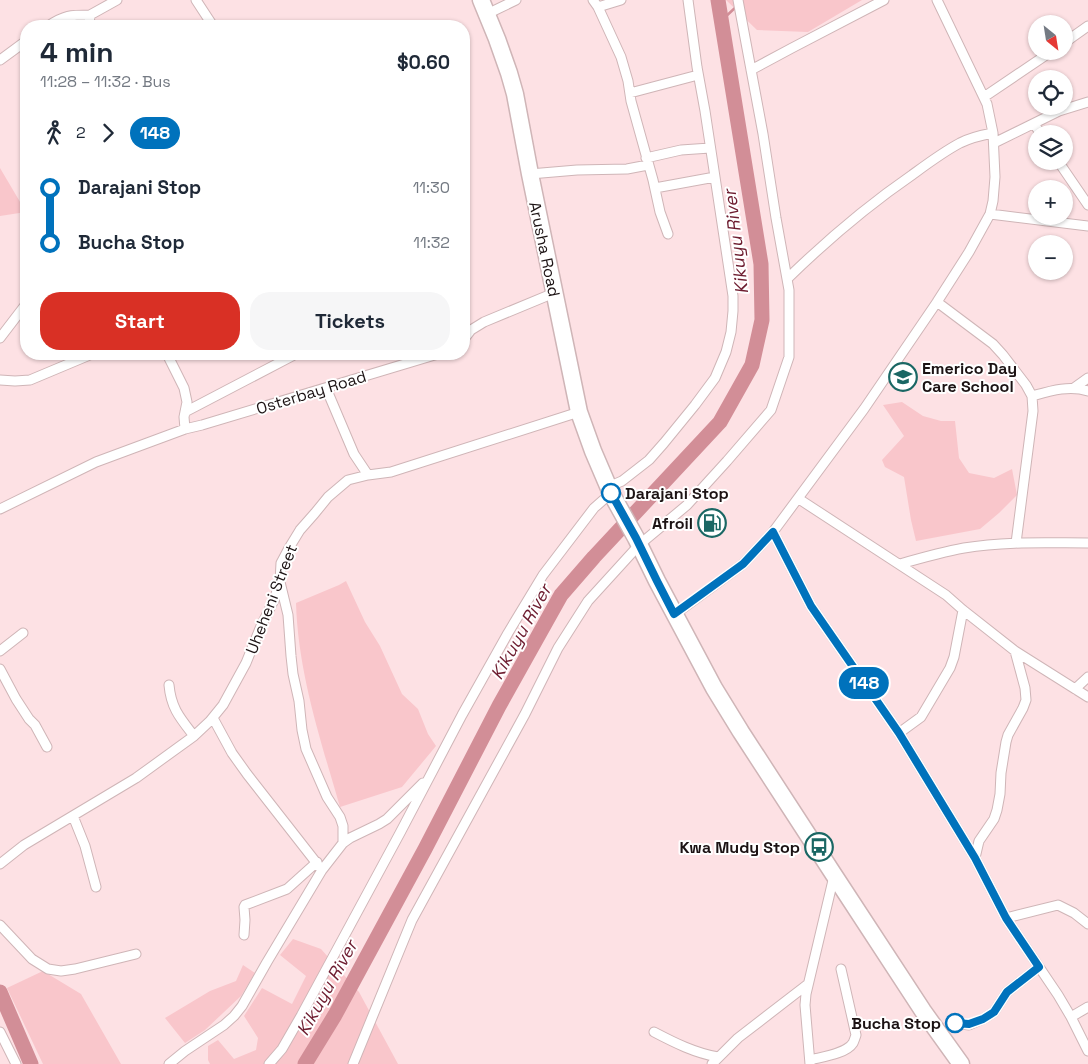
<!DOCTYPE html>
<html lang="en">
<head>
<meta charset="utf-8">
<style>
	body { margin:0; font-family:"Space Grotesk",sans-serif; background:#f6f6f7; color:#1f2937; height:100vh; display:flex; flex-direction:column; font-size:19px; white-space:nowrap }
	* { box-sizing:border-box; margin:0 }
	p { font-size:16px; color:#747a83 }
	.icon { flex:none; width:28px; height:28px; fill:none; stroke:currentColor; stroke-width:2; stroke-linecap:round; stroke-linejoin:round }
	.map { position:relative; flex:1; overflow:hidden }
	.details { position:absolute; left:20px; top:20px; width:450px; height:340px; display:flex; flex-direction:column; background:#fff; border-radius:20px; box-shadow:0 1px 4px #0004 }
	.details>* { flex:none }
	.badge { padding:0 10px; border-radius:16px; font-size:18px; line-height:32px }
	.needle { width:32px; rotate:150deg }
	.tools { position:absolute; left:1028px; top:15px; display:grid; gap:10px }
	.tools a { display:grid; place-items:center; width:45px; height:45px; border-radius:50%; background:#fff; box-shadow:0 1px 4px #0004; font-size:25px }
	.map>.badge { position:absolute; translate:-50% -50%; box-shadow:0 0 0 2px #fff }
	.legs { display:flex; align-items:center; gap:8px; height:55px; padding:0 20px; font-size:16px }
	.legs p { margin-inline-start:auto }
	.head { display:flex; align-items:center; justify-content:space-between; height:85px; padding:0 20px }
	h1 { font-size:28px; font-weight:700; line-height:38px }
	.cta { display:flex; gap:10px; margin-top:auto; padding:10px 20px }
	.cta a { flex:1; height:58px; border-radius:20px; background:#d93025; color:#fff; font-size:20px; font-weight:700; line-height:58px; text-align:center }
	.cta a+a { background:#f6f6f7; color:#1f2937 }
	ul { padding:0 20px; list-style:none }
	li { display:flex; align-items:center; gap:18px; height:55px; font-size:19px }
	li i { display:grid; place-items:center; width:8px; height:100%; margin:0 6px; background:currentColor }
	li i::after { content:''; width:12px; height:12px; margin:-6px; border:4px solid; border-radius:50%; background:#fff }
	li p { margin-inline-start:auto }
	li:first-child i { background:linear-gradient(#0000 50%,currentColor 0) }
	li:last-child i { background:linear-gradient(currentColor 50%,#0000 0) }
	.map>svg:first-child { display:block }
</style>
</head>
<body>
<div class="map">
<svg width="1088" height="1064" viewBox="0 0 1088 1064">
	<rect width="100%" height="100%" fill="#fde1e4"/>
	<!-- green -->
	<path fill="#f9c6cb" d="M726,0H862L808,32L757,30Z
		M0,168L26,212L0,216Z
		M902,402L923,416L941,421H955L959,458L969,473L994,478L1012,469L1017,495L999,513L980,529L916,541L911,520L904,477L885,467L882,460L904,436L883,405Z
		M346,581L365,622L380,646L402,694L418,709L428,734L436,746L402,787L340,807C321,741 298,673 296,603L339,585Z
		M293,939L321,949L359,992L398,1064H210L208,1060V1046L218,1040L234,1059L256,1050L258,1038L244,1016L262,988L292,1004L306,976L280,955Z
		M243,965L255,973L241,996L205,1030L185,1043L165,1018L210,991L236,981Z
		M43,971L81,994L121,1064H43L7,988Z"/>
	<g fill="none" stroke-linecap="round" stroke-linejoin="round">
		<!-- stream -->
		<path stroke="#d28e97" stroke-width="2.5" d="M721,21L737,6"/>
		<!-- river -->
		<path stroke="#d28e97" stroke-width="15" d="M0,992L31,1064
			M305,1064L335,1015L425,849L499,706L561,595L594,557L720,422L752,365L762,320L761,264L718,0"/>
		<defs>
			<path id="street" d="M196,0L213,26
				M593,0L598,7L621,57L628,81L631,101L653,180L660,212L668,234
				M598,7L621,0
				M487,14L516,0
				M48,26C65,15 70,15 90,15
				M89,26L90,15L117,0
				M1064,43L1088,26
				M0,60L26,41
				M751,70L792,48L884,0
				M630,93L698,75
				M984,97L1052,51
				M1034,124L1041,134
				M994,143L1059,111L1088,102
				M646,158L681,150L710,148
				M1058,161L1088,205
				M530,174L577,170L627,169L648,165
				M655,188L715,177
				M990,214L1088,226
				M787,279C826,241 867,206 912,175C927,164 943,152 960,143C970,138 982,135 993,133
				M937,302L993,344L1003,355L1026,385L1032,396L1033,411L1016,543
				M0,338L26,304
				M464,339L471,330L484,322L554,293
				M167,354L184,388L187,402L184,417L185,429
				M0,380L15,381L30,380L92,354
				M326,388L354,454L368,475
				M1074,388L1088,378
				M1032,396C1050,391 1069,385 1088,391
				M185,412L296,354
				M608,487L622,481L649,460L664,443L695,405L715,378L726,352L731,332L733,311V296L705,111L697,67L688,0
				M799,499L946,595L963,610L1015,651L1088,697
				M0,509L96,462L185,429L202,425L438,354
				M773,532L811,606L899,733L975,858L1006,918L1058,995L1071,1017L1088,1051
				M900,564C921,558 942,552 964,548C1005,541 1047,543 1088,543
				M280,582L288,615L291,656L293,674L299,701L302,730L306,749L327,797L340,817L343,826V843
				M675,614L743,564L773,532L864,409L937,302L969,252L990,214L993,201L995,177L993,133L987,104L937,0
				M0,651L23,633
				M0,669L16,699L29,719L35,725L47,747
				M169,685C171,708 180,718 194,736
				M1075,689L1088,677
				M213,718L232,753L247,774L322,870
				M899,733L921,717L950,668L954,657L963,610
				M73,816L85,846L96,887
				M975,858L979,841L994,819L997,810L1000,794L1001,773L1006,742L1008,735L1023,708L1026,700L1025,688L1015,651
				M0,864L24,845L136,778L194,736L210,721L223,705L246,663L261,626L274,600L280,582L281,563L289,548L300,530L315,513L328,497L348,480L368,475L391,472L579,412
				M1006,918L1058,905L1074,913L1088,924
				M0,925L32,959L48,969L61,971L75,969L136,954
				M244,935L245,920L244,907L245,905L287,889L317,862
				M1071,1017L1088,1007
				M954,1023L969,1025L983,1019L994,1012L1007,992L1039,967
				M0,1032L16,1064
				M654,1032C675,1043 695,1053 718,1057
				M810,1060C821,1057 846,1054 853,1043C854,1041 855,1038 856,1035L841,969
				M169,1064L185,1051L224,1025L234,1016L242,1006L267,962L322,870L343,843L350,838L379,824L387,819L423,783
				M269,1064L282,1049L301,1016L400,833L462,715L508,633L543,575L594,508L611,493
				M353,1064L412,920L525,714L558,648L588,601L639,545L687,505L727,461L771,410L789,357V290L776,218L763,134L738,0
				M712,1064L738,1038L808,984
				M810,1064L805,1005L806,994L834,876"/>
			<path id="highway" d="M481,0L497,39L509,73L515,94L530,174L579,412L593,451L611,493L636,538L657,581L714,688L741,732L834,875L923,1011L961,1064"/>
		</defs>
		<!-- street casing -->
		<use href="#street" stroke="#cfb5b7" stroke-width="11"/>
		<!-- highway casing -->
		<use href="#highway" stroke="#cfb5b7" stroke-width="19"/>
		<!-- street -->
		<use href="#street" stroke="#fff" stroke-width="9"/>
		<!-- highway -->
		<use href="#highway" stroke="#fff" stroke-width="16"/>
	</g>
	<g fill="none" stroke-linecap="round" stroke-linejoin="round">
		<defs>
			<path id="line-1" d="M611,493L636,538L657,581L674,614L743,564L773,532L811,606L899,733L975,858L1006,918L1039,967L1007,992L994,1012L983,1019L969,1024L955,1023"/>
		</defs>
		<!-- line-1 casing -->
		<use href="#line-1" stroke="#fff" stroke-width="11"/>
		<!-- line-1 -->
		<use href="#line-1" stroke="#0072bc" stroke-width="8"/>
	</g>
	<!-- icons -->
	<defs>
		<symbol id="school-ring" viewBox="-11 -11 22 22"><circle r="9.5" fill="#fff" stroke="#1a6764" stroke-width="1.5"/><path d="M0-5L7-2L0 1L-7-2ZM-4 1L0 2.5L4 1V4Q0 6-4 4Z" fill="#1a6764"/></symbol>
		<symbol id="fuel-ring" viewBox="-11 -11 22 22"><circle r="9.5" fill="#fff" stroke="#1a6764" stroke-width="1.5"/><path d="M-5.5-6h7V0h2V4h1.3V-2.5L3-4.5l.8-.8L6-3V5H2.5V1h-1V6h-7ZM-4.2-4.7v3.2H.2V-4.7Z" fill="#1a6764"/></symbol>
		<symbol id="bus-ring" viewBox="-11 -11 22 22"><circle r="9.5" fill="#fff" stroke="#1a6764" stroke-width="1.5"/><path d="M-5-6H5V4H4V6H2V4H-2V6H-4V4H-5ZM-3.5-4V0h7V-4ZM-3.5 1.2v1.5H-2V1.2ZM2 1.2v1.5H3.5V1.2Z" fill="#1a6764"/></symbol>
	</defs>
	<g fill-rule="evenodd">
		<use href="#school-ring" x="887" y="361" width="32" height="32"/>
		<use href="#fuel-ring" x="696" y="507" width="32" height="32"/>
		<use href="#bus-ring" x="803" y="831" width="32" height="32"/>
	</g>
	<!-- markers -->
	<g fill="#fff" stroke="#0072bc" stroke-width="2.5">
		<circle cx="611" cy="493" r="9"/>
		<circle cx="955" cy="1023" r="9"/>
	</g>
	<g text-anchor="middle" stroke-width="4" stroke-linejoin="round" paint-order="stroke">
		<!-- street labels -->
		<g font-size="16" fill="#1c1314" stroke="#fff">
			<text transform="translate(545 249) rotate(78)" y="6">Arusha Road</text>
			<text transform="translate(311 392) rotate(-17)" y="6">Osterbay Road</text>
			<text transform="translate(271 599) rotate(-69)" y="6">Uheheni Street</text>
		</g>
		<!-- poi labels -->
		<g font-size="16" font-weight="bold" fill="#1c1314" stroke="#fff" text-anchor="end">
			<text x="922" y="374" text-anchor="start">Emerico Day<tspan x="922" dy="18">Care School</tspan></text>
			<text x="693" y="529">Afroil</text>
			<text x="800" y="853">Kwa Mudy Stop</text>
		</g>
		<!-- stop labels -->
		<g font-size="16" font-weight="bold" fill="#1c1314" stroke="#fff" text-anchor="start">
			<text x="625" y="499">Darajani Stop</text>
			<text x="941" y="1029" text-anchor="end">Bucha Stop</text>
		</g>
		<!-- water labels -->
		<g font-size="18" font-style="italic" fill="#6e1d30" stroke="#fff">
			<text transform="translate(736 242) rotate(-97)" y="6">Kikuyu River</text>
			<text transform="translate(521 632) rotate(-61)" y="6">Kikuyu River</text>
			<text transform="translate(327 988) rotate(-61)" y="6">Kikuyu River</text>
		</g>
	</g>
</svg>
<div class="tools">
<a><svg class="needle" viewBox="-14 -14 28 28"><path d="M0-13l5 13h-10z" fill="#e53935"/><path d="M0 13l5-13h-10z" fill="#747a83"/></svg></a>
<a><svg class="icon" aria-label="locate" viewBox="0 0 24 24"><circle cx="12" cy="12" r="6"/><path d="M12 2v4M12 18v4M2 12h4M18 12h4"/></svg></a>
<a><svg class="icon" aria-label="layers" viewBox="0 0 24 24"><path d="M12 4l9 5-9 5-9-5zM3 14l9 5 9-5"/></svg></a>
<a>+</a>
<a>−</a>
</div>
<b class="badge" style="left:864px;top:683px;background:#0072bc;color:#fff">148</b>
<section class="details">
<div class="head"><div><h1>4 min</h1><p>11:28 – 11:32 · Bus</p></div><b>$0.60</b></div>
<div class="legs"><svg class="icon" aria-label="walk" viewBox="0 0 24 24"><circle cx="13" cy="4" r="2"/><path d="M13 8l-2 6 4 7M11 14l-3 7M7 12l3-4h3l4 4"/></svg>2<svg class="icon" aria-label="forward" viewBox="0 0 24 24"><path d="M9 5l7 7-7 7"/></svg><b class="badge" style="background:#0072bc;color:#fff">148</b></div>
<ul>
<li><i style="color:#0072bc"></i><b>Darajani Stop</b><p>11:30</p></li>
<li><i style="color:#0072bc"></i><b>Bucha Stop</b><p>11:32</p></li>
</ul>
<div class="cta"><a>Start</a><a>Tickets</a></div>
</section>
</div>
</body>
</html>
